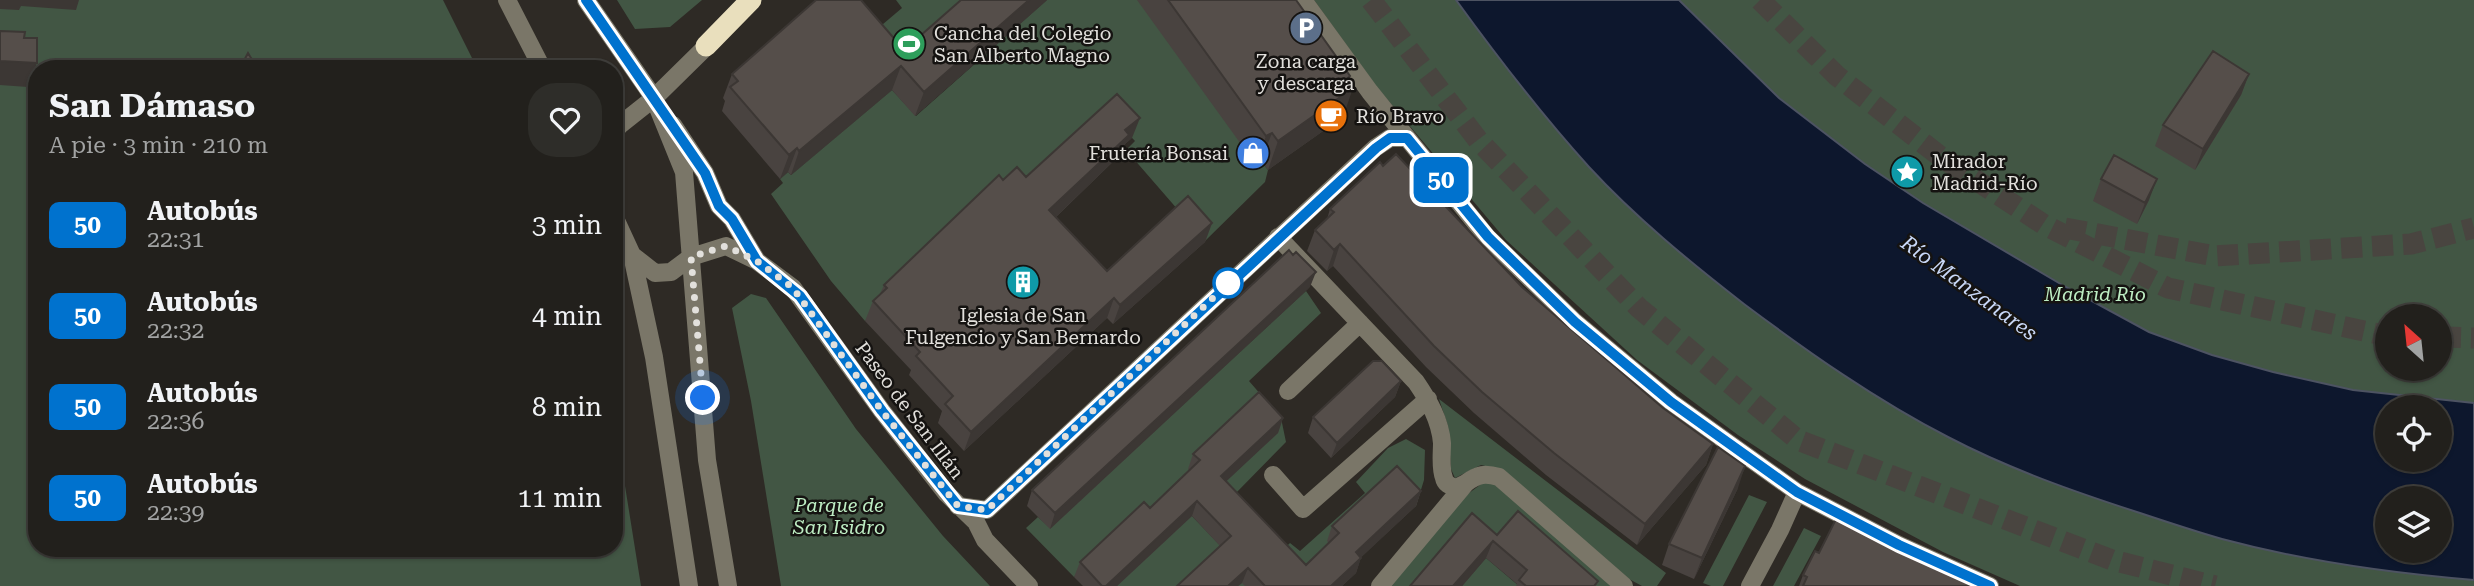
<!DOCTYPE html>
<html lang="es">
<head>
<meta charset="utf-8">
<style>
	body { margin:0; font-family:"Roboto Serif",serif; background:#2e2d29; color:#f1f3f6; height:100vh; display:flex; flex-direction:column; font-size:26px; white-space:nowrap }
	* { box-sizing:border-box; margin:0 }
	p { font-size:23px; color:#a2a3a3 }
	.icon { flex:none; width:38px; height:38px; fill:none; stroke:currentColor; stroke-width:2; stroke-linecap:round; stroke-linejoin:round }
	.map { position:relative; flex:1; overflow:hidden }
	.details { position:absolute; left:28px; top:60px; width:595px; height:497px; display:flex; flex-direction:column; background:#22201c; border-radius:28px; box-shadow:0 2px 5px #0004,0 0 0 2px #3f3e3b }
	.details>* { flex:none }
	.badge { padding:0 14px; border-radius:10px; font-size:24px; line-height:46px }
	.needle { width:46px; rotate:333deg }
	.tools { position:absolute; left:2375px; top:304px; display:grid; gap:14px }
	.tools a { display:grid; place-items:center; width:77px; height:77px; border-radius:50%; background:#22201c; box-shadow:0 2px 5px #0004,0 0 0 2px #3f3e3b; font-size:35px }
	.you { position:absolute; width:35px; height:35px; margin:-18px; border:5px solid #fff; border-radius:50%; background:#1a73e8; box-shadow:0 0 0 10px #1a73e833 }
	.map>.badge { position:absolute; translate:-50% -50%; box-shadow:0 0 0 4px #fff }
	.round { display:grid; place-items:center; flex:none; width:74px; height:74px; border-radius:28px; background:#2e2d29 }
	.summary { display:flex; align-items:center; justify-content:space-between; height:119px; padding:0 21px }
	h1 { font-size:33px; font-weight:700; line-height:52px }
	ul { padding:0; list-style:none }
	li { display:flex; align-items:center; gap:21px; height:91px; padding:0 21px }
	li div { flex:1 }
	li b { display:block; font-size:26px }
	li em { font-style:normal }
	li .badge { min-width:77px; font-weight:700; text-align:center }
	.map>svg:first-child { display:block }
</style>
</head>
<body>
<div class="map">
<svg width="2474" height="586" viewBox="0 0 2474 586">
	<rect width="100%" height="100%" fill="#2e2a25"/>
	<!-- green -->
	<path fill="#425644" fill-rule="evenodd" d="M0,0H443L477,68H37V548H614V470L622,467L641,586H0Z
		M617,0H702L670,27L635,29Z
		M896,0H980L906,65L876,30L902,8Z
		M1047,0H1138L1268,170L1265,182L1205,241L1126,150L1135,141L1109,114L865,321L831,281L771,194L783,183L780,179L788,172L791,175L892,90L916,116Z
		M1314,0H2474V586H2020L1943,552L1805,479L1738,435L1637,360L1506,240L1376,86ZM2387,317H2440V369H2387ZM2387,408H2440V460H2387ZM2387,499H2440V551H2387Z
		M1306,291L1321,313L1249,381L1281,418L1286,442L1236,493L1188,470L1212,494L1191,515L1252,579L1290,543L1300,551L1365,493L1356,482L1388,448L1406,439L1425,450L1424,480L1416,506L1334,549L1294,586H1117L1138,517L1074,577L1026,528L1038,517L1050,528Z
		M751,294L766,298L856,429L943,536L990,586H781L751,401L732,308Z
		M1439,399L1666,573L1657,586H1642L1629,579L1503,470L1481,465L1455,478L1451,469L1448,426Z
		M1484,482L1496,484L1612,586H1578L1512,529L1417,586H1389L1461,499Z
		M1749,495L1767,502L1723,586H1711L1703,583Z
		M1804,528L1821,536L1794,586H1773Z
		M1486,558L1519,586H1462Z"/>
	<!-- water -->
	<path fill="#0d172d" stroke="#4d5362" stroke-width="2" fill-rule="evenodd" d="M1456,0H1679L1779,98L1865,164L1923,203L2064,286L2149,332L2212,355L2273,372L2353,390L2474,403V580C2389,573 2304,561 2222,539C2194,531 2167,522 2140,513C2075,492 2009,469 1948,437C1876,400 1808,352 1744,304C1690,262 1635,217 1589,167C1541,114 1498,58 1456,0ZM2387,408H2440V460H2387ZM2387,499H2440V551H2387Z"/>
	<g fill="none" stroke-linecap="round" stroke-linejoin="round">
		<!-- highway-tunnel -->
		<path stroke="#494540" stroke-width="21" stroke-dasharray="21 10" stroke-linecap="butt" d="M1371,0L1478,140L1639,308L1798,440L2112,560L2215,586
			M1760,0L1837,76L1941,157L2043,224L2168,288L2387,336
			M2065,228L2215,256L2411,244L2474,228
			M2440,337L2474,338"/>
		<!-- minor -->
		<path stroke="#7a7668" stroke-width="18" d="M507,0L542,68
			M586,0L654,98L684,172L707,460L728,586
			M1303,0L1370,92L1487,237L1575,322L1671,402L1797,492L1899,545L1990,586
			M673,125L705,173L719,206L732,219L757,261
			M614,132L620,125L654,98L716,37
			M614,216L632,255L654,357L689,586
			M1278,237L1416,382C1429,401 1440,420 1442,443C1442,454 1440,468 1444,478C1445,484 1450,486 1456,488L1466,483
			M632,255L655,273L671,272L691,257L726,246L757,261L793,288L882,411L946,493L976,522L985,540L1029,586
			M1288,391L1360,323
			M1273,475L1303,509L1428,399
			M958,506L987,510L1375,148L1390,138H1407
			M1380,586L1466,483C1478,474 1485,473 1499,477L1624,586
			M1750,586L1780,530L1797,492"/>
		<!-- highway -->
		<path stroke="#e9dfbd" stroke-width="21" d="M706,46L751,0"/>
	</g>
	<!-- wall -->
	<path fill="#494340" d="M961,0H1047L915,116L892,90L791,175L788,172L780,179L722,111L725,101L723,98L732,74L904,50Z
		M1137,0H1296L1348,81L1343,117L1268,170L1261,161L1256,165Z
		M2249,74L2241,95L2195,170L2155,146L2163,125Z
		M1132,138L1125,144L1121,154L1056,217L1107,271L1212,223L1205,242L1113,324L1107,318L964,451L938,423L942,411L909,375L911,370L865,321L873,301L880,294L884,285L1003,180L1026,177Z
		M1383,166L1522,287L1663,408L1713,444L1706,465L1637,545L1546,475L1474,413L1426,367L1333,266L1327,271L1307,251L1315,230L1327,219L1330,209Z
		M2101,179L2149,200L2137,224L2093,201Z
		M1310,287L1050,529L1027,506L1032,490Z
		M1401,381L1395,397L1331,458L1308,433L1313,417Z
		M1283,418L1278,433L1226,481L1306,565L1329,543L1327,541L1332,526L1421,491L1416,506L1361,557L1356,573L1342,586H1245L1242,583L1238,586H1177L1220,546L1192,516L1117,586H1083L1074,577L1080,562L1150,508L1189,470L1188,469L1193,454Z
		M1738,488L1694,579L1662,565L1669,544Z
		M1497,535L1598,581L1596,586H1516L1517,584L1486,558L1462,586H1410Z
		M1819,553L1906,555L1978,586H1799L1803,575Z"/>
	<!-- shaded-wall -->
	<path fill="#3c3734" d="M0,0H79L76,10L21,6L19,10L0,9Z
		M1029,0H1047L915,116L924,92Z
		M0,61L37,63L28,87L0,85Z
		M901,66L892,90L791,175L799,151Z
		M2249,74L2241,95L2195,170L2203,149Z
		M1350,76L1343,95L1353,88L1343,117L1268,170L1278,141Z
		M1140,118L1132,138L1125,144L1121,154L1042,230L1049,210L1125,130Z
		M1272,133L1261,161L1256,165L1266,136Z
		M797,148L788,172L780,179L789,155Z
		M2157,179L2149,200L2137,224L2145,203Z
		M1212,223L1205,242L1113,324L1120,305Z
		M1340,244L1333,266L1327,271L1334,250Z
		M1316,272L1310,287L1050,529L1055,513Z
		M1114,298L1107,318L964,451L971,432Z
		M1401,381L1395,397L1331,458L1337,443Z
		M1283,418L1278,433L1216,491L1221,476Z
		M1713,444L1706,465L1637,545L1645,524Z
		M1745,466L1738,488L1694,579L1702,558Z
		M1421,491L1416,506L1351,567L1356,552Z
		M1197,501L1192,516L1117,586H1106Z
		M1493,541L1486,558L1462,586H1453Z
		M1361,558L1356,573L1342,586H1331Z
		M1248,568L1242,583L1238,586H1228Z"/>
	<!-- building -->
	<path fill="#554e4a" stroke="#3c3734" stroke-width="2" d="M816,0H861L904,50L961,0H1029L924,92L901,66L799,151L797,148L789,155L730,87L738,81L732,74Z
		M1168,0H1296L1350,76L1347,79L1353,88L1278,141L1272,133L1266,136Z
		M0,31L25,32L24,38H37V63L0,61Z
		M2213,51L2249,74L2203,149L2163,125Z
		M248,53L257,68H240Z
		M1117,94L1140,118L1125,130L1129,135L1049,210L1107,271L1188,196L1212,223L1120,305L1114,298L971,432L945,404L953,396L916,356L920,352L873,301L887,288L884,285L999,175L1003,180L1017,167L1026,177Z
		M1396,154L1522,287L1663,408L1713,444L1645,524L1554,453L1482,392L1434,346L1340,244L1334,250L1315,230L1334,212L1330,209L1380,162L1383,166Z
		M2114,155L2157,179L2145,203L2101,179Z
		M1289,250L1293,255L1296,252L1316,272L1055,513L1032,490Z
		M1373,361H1382L1401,381L1337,443L1313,417Z
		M1259,392L1283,418L1221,476L1306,565L1339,533L1332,526L1397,466L1421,491L1356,552L1361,558L1331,586H1265L1248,568L1228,586H1177L1231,536L1197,501L1106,586H1102L1080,562L1144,502L1150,508L1200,460L1193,454Z
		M1718,447L1745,466L1702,558L1669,544Z
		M1518,511L1598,581L1594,586H1526L1519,580L1527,570L1493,541L1453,586H1410L1472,513L1497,535Z
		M1836,519L1906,555L1978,586H1803L1807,577L1803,575L1815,551L1819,553Z"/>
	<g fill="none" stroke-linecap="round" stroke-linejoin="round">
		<defs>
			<path id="line" d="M586,0L705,173L719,206L732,219L757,261L800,296L882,411L958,506L987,510L1376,148L1390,138H1407L1488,237L1575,322L1671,402L1797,492L1899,545L1990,586"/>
		</defs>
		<!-- line casing -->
		<use href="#line" stroke="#fff" stroke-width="16"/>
		<!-- line -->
		<use href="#line" stroke="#0072ce" stroke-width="10"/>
		<!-- walk -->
		<path stroke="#e2e0dc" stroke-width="7" stroke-dasharray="0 12.6" d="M703,398L691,257L726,246L757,261L793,288L882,411L958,506L987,510L1230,282L1228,283"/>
	</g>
	<!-- icons -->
	<defs>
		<symbol id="parking-disc" viewBox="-11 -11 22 22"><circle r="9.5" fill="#5c6f8a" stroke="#151311"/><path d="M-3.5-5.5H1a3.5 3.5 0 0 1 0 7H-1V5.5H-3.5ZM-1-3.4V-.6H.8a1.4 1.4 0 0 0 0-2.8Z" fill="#fff"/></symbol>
		<symbol id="stadium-disc" viewBox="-11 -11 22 22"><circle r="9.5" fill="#2e9e5b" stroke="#151311"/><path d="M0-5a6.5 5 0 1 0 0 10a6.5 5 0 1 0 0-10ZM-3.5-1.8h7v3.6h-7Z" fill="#fff"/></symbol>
		<symbol id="cafe-disc" viewBox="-11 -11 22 22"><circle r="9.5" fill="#e8710a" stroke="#151311"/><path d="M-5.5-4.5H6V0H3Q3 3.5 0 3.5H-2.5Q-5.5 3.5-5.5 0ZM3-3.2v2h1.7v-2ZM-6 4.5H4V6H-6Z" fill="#fff"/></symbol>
		<symbol id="shop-disc" viewBox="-11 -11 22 22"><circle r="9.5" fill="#3f7fe0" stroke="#151311"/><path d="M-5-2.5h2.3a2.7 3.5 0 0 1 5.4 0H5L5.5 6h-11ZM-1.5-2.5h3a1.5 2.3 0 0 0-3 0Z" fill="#fff"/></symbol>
		<symbol id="sight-disc" viewBox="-11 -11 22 22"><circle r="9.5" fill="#0f9aa8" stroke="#151311"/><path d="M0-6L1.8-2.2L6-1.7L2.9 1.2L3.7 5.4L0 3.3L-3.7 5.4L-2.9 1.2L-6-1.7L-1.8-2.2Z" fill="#fff"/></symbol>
		<symbol id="building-disc" viewBox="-11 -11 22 22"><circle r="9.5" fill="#0f9aa8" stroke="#151311"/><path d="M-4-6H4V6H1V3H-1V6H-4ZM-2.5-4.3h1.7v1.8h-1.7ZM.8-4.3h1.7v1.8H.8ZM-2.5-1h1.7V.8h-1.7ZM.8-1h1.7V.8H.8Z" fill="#fff"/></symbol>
	</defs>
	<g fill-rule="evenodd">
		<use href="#parking-disc" x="1287" y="9" width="38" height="38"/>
		<use href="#stadium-disc" x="890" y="25" width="38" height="38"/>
		<use href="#cafe-disc" x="1312" y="97" width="38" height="38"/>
		<use href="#shop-disc" x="1234" y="134" width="38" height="38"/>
		<use href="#sight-disc" x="1888" y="153" width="38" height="38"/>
		<use href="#building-disc" x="1004" y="263" width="38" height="38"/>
	</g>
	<!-- markers -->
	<circle fill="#fff" stroke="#0072ce" stroke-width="3.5" cx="1228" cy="283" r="14"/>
	<g text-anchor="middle" stroke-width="5" stroke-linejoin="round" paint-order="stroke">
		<!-- poi labels -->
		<g font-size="19" fill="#e2e0dc" stroke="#151311" text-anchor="start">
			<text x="934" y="40">Cancha del Colegio<tspan x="934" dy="22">San Alberto Magno</tspan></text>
			<text x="1306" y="68" text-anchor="middle">Zona carga<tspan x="1306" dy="22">y descarga</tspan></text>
			<text x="1356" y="123">Río Bravo</text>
			<text x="1228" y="160" text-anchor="end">Frutería Bonsai</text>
			<text x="1932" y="168">Mirador<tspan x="1932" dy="22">Madrid-Río</tspan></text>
			<text x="1023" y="322" text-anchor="middle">Iglesia de San<tspan x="1023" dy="22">Fulgencio y San Bernardo</tspan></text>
		</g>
		<!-- park labels -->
		<g font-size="19" font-style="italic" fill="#beeec4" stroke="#151311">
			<text x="2095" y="301">Madrid Río</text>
			<text x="839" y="512">Parque de<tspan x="839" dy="22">San Isidro</tspan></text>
		</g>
		<!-- street labels -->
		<g font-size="19" fill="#e2e0dc" stroke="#151311">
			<text transform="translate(910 410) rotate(53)" y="7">Paseo de San Illán</text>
		</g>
		<!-- water labels -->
		<g font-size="21" font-style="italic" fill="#c9d8f7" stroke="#151311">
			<text transform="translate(1969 288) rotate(36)" y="7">Río Manzanares</text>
		</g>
	</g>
</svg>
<div class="tools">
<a><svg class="needle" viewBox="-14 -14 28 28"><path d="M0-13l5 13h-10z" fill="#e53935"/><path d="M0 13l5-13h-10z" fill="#a2a3a3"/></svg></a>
<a><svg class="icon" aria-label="locate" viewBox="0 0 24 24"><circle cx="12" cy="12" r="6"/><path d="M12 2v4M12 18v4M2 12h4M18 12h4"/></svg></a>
<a><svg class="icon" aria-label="layers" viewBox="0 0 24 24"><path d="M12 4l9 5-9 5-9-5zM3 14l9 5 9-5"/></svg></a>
</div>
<div class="you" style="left:703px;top:398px"></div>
<b class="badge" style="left:1441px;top:180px;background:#0072ce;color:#fff">50</b>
<section class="details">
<div class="summary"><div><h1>San Dámaso</h1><p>A pie · 3 min · 210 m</p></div><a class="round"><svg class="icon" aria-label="heart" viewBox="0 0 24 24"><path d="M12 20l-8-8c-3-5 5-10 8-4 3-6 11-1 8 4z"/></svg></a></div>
<ul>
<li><span class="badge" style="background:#0072ce;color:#fff">50</span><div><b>Autobús</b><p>22:31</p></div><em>3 min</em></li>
<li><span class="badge" style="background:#0072ce;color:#fff">50</span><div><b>Autobús</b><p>22:32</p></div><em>4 min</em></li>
<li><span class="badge" style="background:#0072ce;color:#fff">50</span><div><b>Autobús</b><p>22:36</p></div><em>8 min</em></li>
<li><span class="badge" style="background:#0072ce;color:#fff">50</span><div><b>Autobús</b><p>22:39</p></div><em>11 min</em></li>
</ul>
</section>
</div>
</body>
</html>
